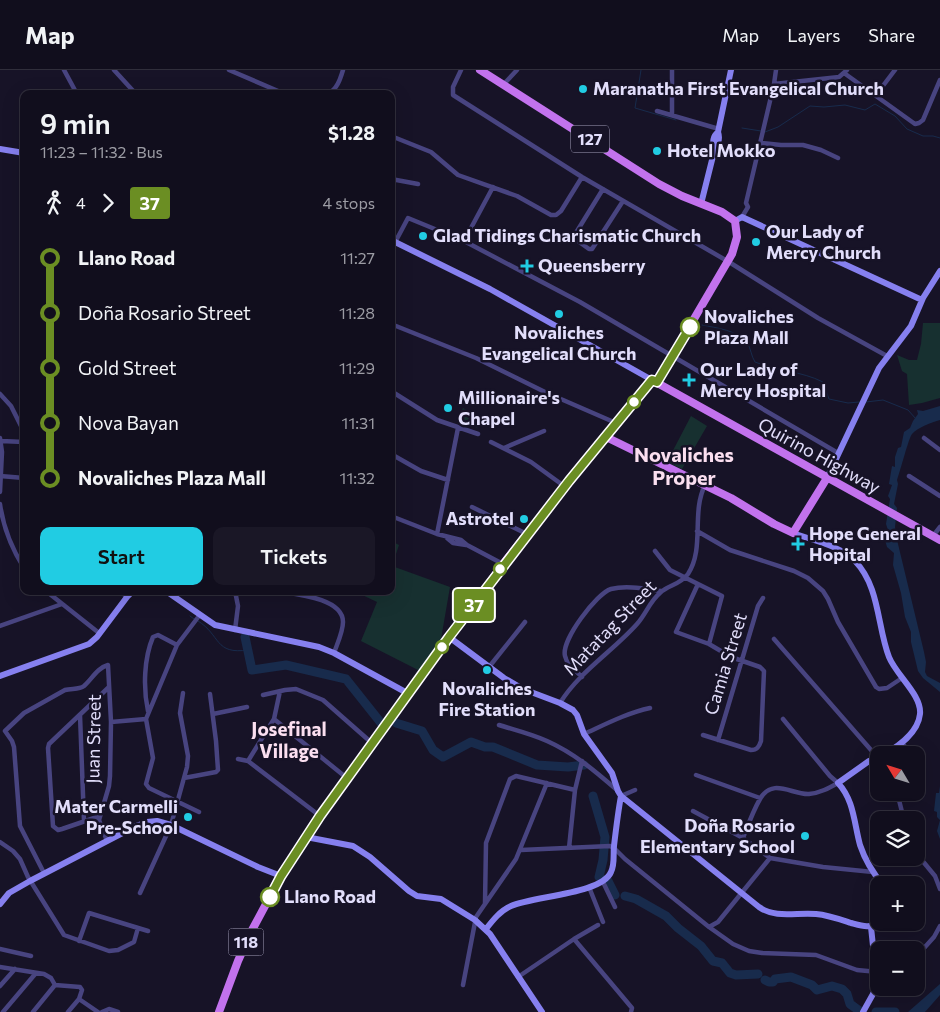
<!DOCTYPE html>
<html lang="en">
<head>
<meta charset="utf-8">
<style>
	body { margin:0; font-family:Commissioner,sans-serif; background:#1a1726; color:#f1f3f6; height:100vh; display:flex; flex-direction:column; font-size:19px; white-space:nowrap }
	* { box-sizing:border-box; margin:0 }
	p { font-size:16px; color:#9c9ca4 }
	.icon { flex:none; width:28px; height:28px; fill:none; stroke:currentColor; stroke-width:2; stroke-linecap:round; stroke-linejoin:round }
	.map { position:relative; flex:1; overflow:hidden }
	.sheet { position:absolute; left:20px; top:20px; width:375px; height:505px; display:flex; flex-direction:column; background:#110e1d; border-radius:10px; box-shadow:0 5px 20px #0002,0 0 0 1px #302e3b }
	.sheet>* { flex:none }
	.badge { padding:0 10px; border-radius:4px; font-size:18px; line-height:32px }
	.needle { width:32px; rotate:308deg }
	.controls { position:absolute; left:870px; top:676px; display:grid; gap:10px }
	.controls a { display:grid; place-items:center; width:55px; height:55px; border-radius:10px; background:#110e1d; box-shadow:0 5px 20px #0002,0 0 0 1px #302e3b; font-size:25px }
	.map>.badge { position:absolute; translate:-50% -50%; box-shadow:0 0 0 2px #fff }
	.legs { display:flex; align-items:center; gap:8px; height:55px; padding:0 20px; font-size:16px }
	.legs p { margin-inline-start:auto }
	.head { display:flex; align-items:center; justify-content:space-between; height:85px; padding:0 20px }
	h1 { font-size:28px; font-weight:600; line-height:38px }
	.primary-button { display:flex; gap:10px; margin-top:auto; padding:10px 20px }
	.primary-button a { flex:1; height:58px; border-radius:10px; background:#21cce3; color:#111; font-size:20px; font-weight:600; line-height:58px; text-align:center }
	.primary-button a+a { background:#1a1726; color:#f1f3f6 }
	ul { padding:0 20px; list-style:none }
	li { display:flex; align-items:center; gap:18px; height:55px; font-size:19px }
	li i { display:grid; place-items:center; width:8px; height:100%; margin:0 6px; background:currentColor }
	li i::after { content:''; width:12px; height:12px; margin:-6px; border:4px solid; border-radius:50%; background:#110e1d }
	li p { margin-inline-start:auto }
	li:first-child i { background:linear-gradient(#0000 50%,currentColor 0) }
	li:last-child i { background:linear-gradient(currentColor 50%,#0000 0) }
	header { display:flex; align-items:center; gap:30px; box-sizing:border-box; height:70px; padding:0 25px; background:#110e1d; border-bottom:1px solid #302e3b }
	header strong { font-size:24px }
	nav { display:flex; gap:28px; margin-inline-start:auto; font-size:18px }
	.map>svg:first-child { display:block }
</style>
</head>
<body>
<header>
<strong>Map</strong>
<nav><a>Map</a><a>Layers</a><a>Share</a></nav>
</header>
<div class="map">
<svg width="940" height="942" viewBox="0 0 940 942">
	<rect width="100%" height="100%" fill="#171327"/>
	<!-- green -->
	<path fill="#173030" d="M923,253H940V328L922,333L909,335L907,304L902,301L897,285L909,290H917L921,274Z
		M463,338L482,349L477,358L458,348Z
		M691,346L707,356L682,399L667,392Z
		M391,471L399,475L392,496L450,517L441,569L420,601L361,571L377,532L354,521H391Z"/>
	<!-- water -->
	<path fill="#182b4c" d="M940,336V350C932,352 917,358 912,364C909,367 900,402 897,410L898,414L894,434L897,438L895,457L898,474L924,582L926,592L925,602L927,606L940,613V622L923,608L918,601L911,572V562L905,547L901,523L893,495L894,483L887,477L885,470L888,460L886,454L890,429L888,426L892,415L889,414L892,396L895,397V387L898,378L901,377L904,362L910,358L913,351L918,344L917,340L923,341Z
		M940,716V769L937,761L940,750L937,747V742L934,741L936,723H939Z
		M940,914V925L925,942H908Z"/>
	<g fill="none" stroke-linecap="round" stroke-linejoin="round">
		<!-- stream -->
		<path stroke="#182b4c" stroke-width="1" d="M641,0L635,38L676,50
			M742,58L761,61
			M765,62L778,57L810,36L824,37L845,35L865,40L875,34L895,46L907,59L923,66H933L940,68
			M702,255C717,258 737,260 747,273C751,278 751,286 755,292C777,301 801,301 823,312L829,329L848,333L859,332
			M866,332L883,330L908,340L916,349
			M190,546L194,549
			M198,551C221,565 214,585 248,580"/>
		<!-- river -->
		<path stroke="#182b4c" stroke-width="9" d="M245,567L252,600L286,595L346,609L381,653
			M396,653L422,661L433,680L443,687L471,672L485,677H493L537,695L568,697L584,695
			M593,726L605,767L603,790L599,807L603,810
			M608,811L615,825
			M625,826L636,829L666,846L678,858L701,876L713,891L722,893L730,903L736,905L758,904
			M765,910L769,912H773L775,909L791,907L812,915L817,920L832,916L842,919L847,924L850,934L861,942
			M876,942H895"/>
		<!-- street -->
		<path stroke="#484480" stroke-width="4.5" d="M64,0L77,24
			M114,0L136,24
			M229,0L285,24
			M461,0L453,17V25L582,107L729,192L818,248L887,286
			M672,0V45
			M844,3L915,54L919,53L923,50L940,10
			M774,14L776,0
			M503,15L517,0
			M328,24C337,19 340,10 343,0
			M876,25L895,0
			M22,30H24
			M657,41L719,59
			M391,66L431,82L458,105L517,126L551,145H556L561,141L582,107
			M761,73L781,75H803L821,80L838,88
			M391,109L418,114
			M603,119L574,166L575,169L589,179H592L623,131
			M742,147L748,137L746,133L774,14L839,7L847,0
			M464,171L493,117
			M391,180L408,148L464,171L580,232L838,383
			M391,254L476,288L547,323L616,353
			M391,321L437,350L478,364
			M0,324L11,336L24,362
			M0,368L2,382L0,422
			M924,368L940,380
			M1,371L24,372
			M491,372L531,392L564,416
			M504,378L544,361
			M391,384L421,401L448,410
			M0,406L24,408
			M909,406L940,426
			M0,434C3,456 12,479 24,498
			M472,437L527,464
			M391,446L437,464L461,470L467,475L503,494
			M697,461L730,480L794,501L808,508L823,521L828,529L838,552L876,617L879,619L887,618L902,608
			M437,464L458,358
			M933,466L940,457
			M447,468L453,473L466,475
			M655,481L670,500L722,526L709,574
			M698,514L676,562L709,574L731,587L760,597L764,601L761,671C759,677 757,680 751,680L703,665
			M46,521L99,563
			M120,521L127,527
			M235,521L238,536L235,560
			M275,521C292,524 343,527 343,552C343,562 337,574 334,583
			M0,556L62,534
			M774,569L878,688
			M489,597L525,552
			M582,607C576,601 567,595 565,586C561,570 597,523 611,519C627,515 646,519 661,521
			M263,625L285,620L296,619L323,630L373,674
			M560,633C579,602 613,581 637,554C646,544 650,531 660,523C668,515 680,515 688,504C705,478 691,443 705,415
			M148,641C143,618 144,588 153,567L158,565L177,575
			M213,644L247,637
			M80,645L84,751
			M274,649L348,709
			M111,652L146,649
			M499,655C515,660 532,664 547,671C574,683 595,701 617,720
			M584,664C606,654 627,643 650,638
			M718,670L758,536L763,528
			M902,673L912,685
			M238,689L248,691L320,746
			M916,690L922,696
			M248,691L274,649L280,621
			M696,705L760,728
			M184,708L216,702L218,700L216,671L210,624
			M897,722L904,750
			M621,726L635,720
			M693,741L743,768L770,788L823,797L873,802
			M199,742L149,718L146,714L153,688L146,649L177,575L199,546
			M100,746L62,759L58,760L53,756L48,678L49,674L109,617
			M743,768C748,755 753,741 760,729C773,707 792,725 809,724C820,723 829,718 838,713L830,706L783,649
			M0,772L13,781L20,789L28,807L64,865L109,881L118,880L134,872L138,858
			M569,778L575,720L582,691
			M521,780L610,776L614,778L625,789L709,857L733,874L749,881L762,883L816,885L857,900L878,902
			M916,783L935,806L940,819
			M44,803L20,756L14,677L12,671L5,661L24,643L65,620C71,618 79,620 84,616C92,609 97,598 108,595L111,652L110,706L109,716L99,750L107,771
			M603,812L615,837
			M589,817L603,852
			M140,823L171,755L187,697L188,686L180,643L183,623
			M485,833L486,773L510,709L516,706L575,720
			M709,857L718,852L770,788
			M574,869L632,938L631,942
			M79,871L89,843L148,861
			M0,879L31,886
			M916,887L934,867L940,856
			M0,897L44,904L51,908L55,915
			M518,907L574,869L598,855
			M55,915L80,917L82,920L79,929L98,942
			M463,915L476,847L516,789L547,713
			M0,916L15,899
			M3,942L36,903
			M33,942L55,915
			M68,942L79,929
			M102,942L109,939L118,942"/>
		<!-- secondary -->
		<path stroke="#8680ef" stroke-width="6" d="M715,78C712,72 713,66 718,62
			M0,79L24,83
			M701,134L715,78C719,73 720,68 718,62L731,0
			M735,151L742,147L922,230
			M391,170L490,219L652,310
			M827,408L879,298L911,256L923,228L940,201
			M793,463C814,471 839,475 855,491C880,517 877,556 889,587C896,605 922,625 920,644C918,663 899,676 883,685
			M166,521L215,555L319,577L334,583L409,624
			M449,567L504,608L523,619L560,633L573,640L577,645L584,664L612,703L618,721L621,726L759,837C776,849 797,842 816,844C828,845 839,849 851,853C862,856 870,859 880,852
			M0,606L89,574L97,567L127,527L133,521
			M879,687L869,691L838,713C854,730 854,753 860,775C865,790 873,803 883,815
			M306,767L353,776L370,787L409,821L417,826L441,829L475,850L490,864L542,942
			M0,834L9,823L30,811L136,756L147,752L157,751L171,755L258,797L281,806
			M486,859C493,850 500,841 511,836C533,826 602,824 611,802C615,794 613,785 614,776C616,759 618,742 621,726
			M863,942L873,924L877,914L871,857"/>
		<!-- primary -->
		<path stroke="#c272ed" stroke-width="8" d="M480,0L659,114L682,126L722,142L735,151L737,167L732,184L657,312
			M606,367L731,428L774,454L793,463L827,408
			M219,942L238,891L251,862L281,806L320,746L503,494L569,411L652,310L940,470"/>
	</g>
	<g fill="none" stroke-linecap="round" stroke-linejoin="round">
		<defs>
			<path id="line-1" d="M270,827L281,806L320,746L449,567L569,411L652,310L657,312L690,257"/>
		</defs>
		<!-- line-1 casing -->
		<use href="#line-1" stroke="#fff" stroke-width="11"/>
		<!-- line-1 -->
		<use href="#line-1" stroke="#6b8e23" stroke-width="8"/>
	</g>
	<!-- markers -->
	<g fill="#21cce3" stroke="#171327" stroke-width="2">
		<circle cx="583" cy="19" r="5"/>
		<circle cx="657" cy="81" r="5"/>
		<circle cx="423" cy="166" r="5"/>
		<circle cx="756" cy="172" r="5"/>
		<path d="M524.5 188.5h5v5h5v5h-5v5h-5v-5h-5v-5h5z"/>
		<circle cx="559" cy="244" r="5"/>
		<path d="M686.5 302.5h5v5h5v5h-5v5h-5v-5h-5v-5h5z"/>
		<circle cx="448" cy="338" r="5"/>
		<circle cx="524" cy="449" r="5"/>
		<path d="M795.5 466.5h5v5h5v5h-5v5h-5v-5h-5v-5h5z"/>
		<circle cx="487" cy="600" r="5"/>
		<circle cx="188" cy="747" r="5"/>
		<circle cx="805" cy="766" r="5"/>
	</g>
	<g fill="#fff" stroke="#6b8e23" stroke-width="2.5">
		<circle cx="690" cy="257" r="9"/>
		<circle cx="634" cy="332" r="6"/>
		<circle cx="500" cy="499" r="6"/>
		<circle cx="442" cy="577" r="6"/>
		<circle cx="270" cy="827" r="9"/>
	</g>
	<g text-anchor="middle" stroke-width="5" stroke-linejoin="round" paint-order="stroke">
		<!-- shield labels -->
		<g fill="#171327" stroke="#a5a1bb" stroke-width="1">
			<rect x="571" y="55.5" width="38" height="27" rx="4"/>
			<rect x="228.5" y="858.5" width="35" height="27" rx="4"/>
		</g>
		<g font-size="16" font-weight="bold" fill="#e2defb">
			<text x="590" y="75">127</text>
			<text x="246" y="878">118</text>
		</g>
		<!-- poi labels -->
		<g font-size="18" font-weight="bold" fill="#e2defb" stroke="#171327" text-anchor="start">
			<text x="593" y="25">Maranatha First Evangelical Church</text>
			<text x="667" y="87">Hotel Mokko</text>
			<text x="766" y="168">Our Lady of<tspan x="766" dy="21">Mercy Church</tspan></text>
			<text x="433" y="172">Glad Tidings Charismatic Church</text>
			<text x="538" y="202">Queensberry</text>
			<text x="559" y="269" text-anchor="middle">Novaliches<tspan x="559" dy="21">Evangelical Church</tspan></text>
			<text x="700" y="306">Our Lady of<tspan x="700" dy="21">Mercy Hospital</tspan></text>
			<text x="458" y="334">Millionaire's<tspan x="458" dy="21">Chapel</tspan></text>
			<text x="514" y="455" text-anchor="end">Astrotel</text>
			<text x="809" y="470">Hope General<tspan x="809" dy="21">Hopital</tspan></text>
			<text x="487" y="625" text-anchor="middle">Novaliches<tspan x="487" dy="21">Fire Station</tspan></text>
			<text x="178" y="743" text-anchor="end">Mater Carmelli<tspan x="178" dy="21">Pre-School</tspan></text>
			<text x="795" y="762" text-anchor="end">Doña Rosario<tspan x="795" dy="21">Elementary School</tspan></text>
		</g>
		<!-- stop labels -->
		<g font-size="18" font-weight="bold" fill="#e2defb" stroke="#171327" text-anchor="start">
			<text x="704" y="253">Novaliches<tspan x="704" dy="21">Plaza Mall</tspan></text>
			<text x="284" y="833">Llano Road</text>
		</g>
		<!-- street labels -->
		<g font-size="18" fill="#e2defb" stroke="#171327">
			<text transform="translate(819 386) rotate(29)" y="6">Quirino Highway</text>
			<text transform="translate(610 558) rotate(-46)" y="6">Matatag Street</text>
			<text transform="translate(726 594) rotate(-73)" y="6">Camia Street</text>
			<text transform="translate(94 669) rotate(-89)" y="6">Juan Street</text>
		</g>
		<!-- neighbourhood labels -->
		<g font-size="19" font-weight="bold" fill="#fbdff0" stroke="#171327">
			<text x="289" y="666">Josefinal<tspan x="289" dy="22">Village</tspan></text>
		</g>
		<!-- quarter labels -->
		<g font-size="20" font-weight="bold" fill="#fbdff0" stroke="#171327">
			<text x="684" y="392">Novaliches<tspan x="684" dy="23">Proper</tspan></text>
		</g>
	</g>
</svg>
<div class="controls">
<a><svg class="needle" viewBox="-14 -14 28 28"><path d="M0-13l5 13h-10z" fill="#e53935"/><path d="M0 13l5-13h-10z" fill="#9c9ca4"/></svg></a>
<a><svg class="icon" aria-label="layers" viewBox="0 0 24 24"><path d="M12 4l9 5-9 5-9-5zM3 14l9 5 9-5"/></svg></a>
<a>+</a>
<a>−</a>
</div>
<b class="badge" style="left:474px;top:535px;background:#6b8e23;color:#fff">37</b>
<section class="sheet">
<div class="head"><div><h1>9 min</h1><p>11:23 – 11:32 · Bus</p></div><b>$1.28</b></div>
<div class="legs"><svg class="icon" aria-label="walk" viewBox="0 0 24 24"><circle cx="13" cy="4" r="2"/><path d="M13 8l-2 6 4 7M11 14l-3 7M7 12l3-4h3l4 4"/></svg>4<svg class="icon" aria-label="forward" viewBox="0 0 24 24"><path d="M9 5l7 7-7 7"/></svg><b class="badge" style="background:#6b8e23;color:#fff">37</b><p>4 stops</p></div>
<ul>
<li><i style="color:#6b8e23"></i><b>Llano Road</b><p>11:27</p></li>
<li><i style="color:#6b8e23"></i><span>Doña Rosario Street</span><p>11:28</p></li>
<li><i style="color:#6b8e23"></i><span>Gold Street</span><p>11:29</p></li>
<li><i style="color:#6b8e23"></i><span>Nova Bayan</span><p>11:31</p></li>
<li><i style="color:#6b8e23"></i><b>Novaliches Plaza Mall</b><p>11:32</p></li>
</ul>
<div class="primary-button"><a>Start</a><a>Tickets</a></div>
</section>
</div>
</body>
</html>
